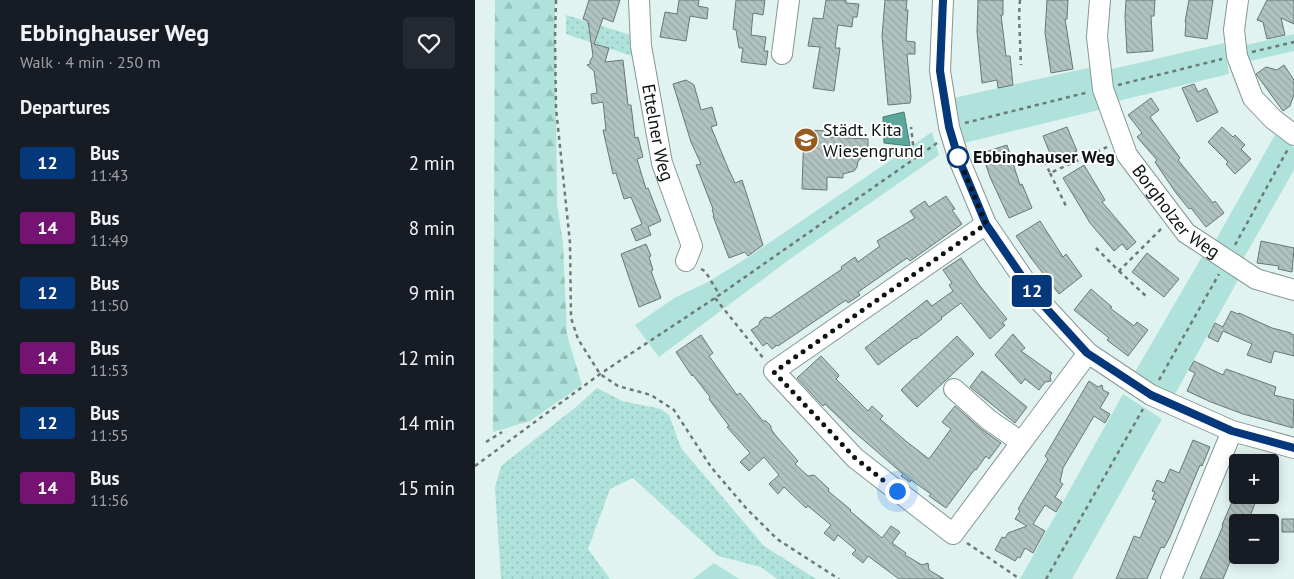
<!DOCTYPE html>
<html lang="en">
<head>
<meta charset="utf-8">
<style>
	body { margin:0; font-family:"PT Sans",sans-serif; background:#242831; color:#f1f3f6; height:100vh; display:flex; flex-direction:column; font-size:19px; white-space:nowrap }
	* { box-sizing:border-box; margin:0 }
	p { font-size:16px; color:#9ea1a6 }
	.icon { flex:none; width:28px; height:28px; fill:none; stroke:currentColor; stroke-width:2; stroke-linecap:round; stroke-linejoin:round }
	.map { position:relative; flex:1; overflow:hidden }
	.panel { display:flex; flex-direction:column; background:#171b24; width:475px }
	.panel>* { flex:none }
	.badge { padding:0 10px; border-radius:4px; font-size:18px; line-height:32px }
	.fabs { position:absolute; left:754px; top:454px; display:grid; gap:10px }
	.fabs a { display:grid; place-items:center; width:50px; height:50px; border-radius:5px; background:#171b24; box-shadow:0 2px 12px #0003; font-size:25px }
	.you { position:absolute; width:25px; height:25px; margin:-12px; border:4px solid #fff; border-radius:50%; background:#1a73e8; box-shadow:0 0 0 8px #1a73e833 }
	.map>.badge { position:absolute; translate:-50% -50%; box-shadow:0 0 0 2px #fff }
	h2 { padding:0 20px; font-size:19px; line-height:45px }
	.round { display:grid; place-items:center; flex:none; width:52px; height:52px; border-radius:5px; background:#242831 }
	.head { display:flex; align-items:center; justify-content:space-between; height:85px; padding:0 20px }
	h1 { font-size:24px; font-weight:600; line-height:38px }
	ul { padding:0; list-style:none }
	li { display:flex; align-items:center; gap:15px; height:65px; padding:0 20px }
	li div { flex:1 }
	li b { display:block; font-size:19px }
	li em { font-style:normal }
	li .badge { min-width:55px; font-weight:700; text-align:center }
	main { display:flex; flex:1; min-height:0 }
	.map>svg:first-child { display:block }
</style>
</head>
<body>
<main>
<section class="panel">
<div class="head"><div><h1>Ebbinghauser Weg</h1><p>Walk · 4 min · 250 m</p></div><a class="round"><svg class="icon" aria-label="heart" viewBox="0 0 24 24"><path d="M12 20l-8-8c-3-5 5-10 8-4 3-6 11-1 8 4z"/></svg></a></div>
<h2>Departures</h2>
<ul>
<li><span class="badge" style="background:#05377b;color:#fff">12</span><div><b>Bus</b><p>11:43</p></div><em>2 min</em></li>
<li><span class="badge" style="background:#751372;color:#fff">14</span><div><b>Bus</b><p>11:49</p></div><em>8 min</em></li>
<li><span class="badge" style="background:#05377b;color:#fff">12</span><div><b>Bus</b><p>11:50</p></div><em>9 min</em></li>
<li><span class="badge" style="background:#751372;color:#fff">14</span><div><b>Bus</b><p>11:53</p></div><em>12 min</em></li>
<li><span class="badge" style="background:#05377b;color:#fff">12</span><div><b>Bus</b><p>11:55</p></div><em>14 min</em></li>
<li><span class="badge" style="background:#751372;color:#fff">14</span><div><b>Bus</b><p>11:56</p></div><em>15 min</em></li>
</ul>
</section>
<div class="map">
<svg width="819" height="579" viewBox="0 0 819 579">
	<defs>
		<pattern id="grass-dots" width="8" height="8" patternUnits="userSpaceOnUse" patternTransform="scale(1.25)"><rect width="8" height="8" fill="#aee2da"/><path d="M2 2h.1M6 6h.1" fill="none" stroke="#94c1ba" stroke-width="1.8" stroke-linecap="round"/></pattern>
		<pattern id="forest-firs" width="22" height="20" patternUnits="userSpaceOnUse" patternTransform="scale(1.25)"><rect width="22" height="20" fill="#aee2da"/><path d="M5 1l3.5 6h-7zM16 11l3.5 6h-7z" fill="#94c1ba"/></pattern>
		<pattern id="building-back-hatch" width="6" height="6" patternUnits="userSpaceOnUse" patternTransform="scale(1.25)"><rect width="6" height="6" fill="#b1c3c0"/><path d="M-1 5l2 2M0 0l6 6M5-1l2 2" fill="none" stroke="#97a7a4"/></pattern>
	</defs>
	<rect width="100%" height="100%" fill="#e1f3f0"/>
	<!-- grass -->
	<path fill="url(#grass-dots)" d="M91,15L156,35L157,56L91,34Z
		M122,388L147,401L186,409L194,415L206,448L289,546L341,579H302L286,567L243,556L158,478L135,489L113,549L135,579H26L20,488L26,466L101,407Z"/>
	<!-- forest -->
	<path fill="url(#forest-firs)" d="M20,0H80L82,204L88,243L92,335L107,385L55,421L18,432Z"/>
	<!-- green -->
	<path fill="#aee2da" d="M819,34V51L770,62L767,46Z
		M749,43L754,74L643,101L633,70Z
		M617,67L624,110L489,143L479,98Z
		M457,132L464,155L315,259L184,357L160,325L201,297L233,282L275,256Z
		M800,135L819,147V170L767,261L739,243Z
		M728,255L764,278L699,396L660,372Z
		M648,394L687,419L597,579H545Z
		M239,563L264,579H218Z"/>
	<!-- water -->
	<path fill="#5ca69c" stroke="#447a73" d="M429,112L435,146L409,143L408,117Z"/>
	<!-- building -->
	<path fill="url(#building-back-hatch)" stroke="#677875" d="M114,0H145L138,22L128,18L119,44L134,48L130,62L148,60L153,105H156L160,138L163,137L168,157L162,159L171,189L173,188L186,221L173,227L176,235L161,241L156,229L167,224L156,197L149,199L141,173L138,174L128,130H131L128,102L117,104L116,94L122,93L119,71L112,65L115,64V61L118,56L113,21L108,19Z
		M204,0H224L223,6L233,8L232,19L215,16L211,41L185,37L190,12L202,14Z
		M261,0H290L288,15L278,13L276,35L291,37L289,51H293L291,65L266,62L268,48H264L261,30L258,29Z
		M351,0H371V3L384,4L382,17H378L377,27L363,25L360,48H365L359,91L338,88L345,47L333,46L338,18L348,19Z
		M410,0H432L431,10H433L431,41L440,42V54H432L436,97L435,103L413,105L407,36Z
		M503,0H528V15H526L531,56H535L538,85L523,88L522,80L507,83L502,32Z
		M572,0H593L592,19H590L598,69L576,73L570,33Z
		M651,0H680L679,16H676L678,51L652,53L650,17Z
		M714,0H738L732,39L710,36L711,23L710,22Z
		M792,0H819V24L806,18L810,35L792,39L788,22L782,20Z
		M809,65L819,80V94L815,106L808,111L781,74L791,67L802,70Z
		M211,80L219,85L226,110L237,107L242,125L236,127L253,168L260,183L267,180L288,245L273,256L270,252L254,258L238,216L239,215L237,210L238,209L221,165L226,164L216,142L198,84Z
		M719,84L723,92L731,88L743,112L722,122L707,88Z
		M676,98L684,110L675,117L705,158L703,160L738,203L740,201L749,213L731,227L716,208L714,209L701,193L680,162L682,160L662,137L667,133L653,115Z
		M592,127L602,151L578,161L568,136Z
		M747,127L758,137L760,135L770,145L766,149L776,159L760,174L751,164L753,162L733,142Z
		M329,130L354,131L353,137L393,139V150H389V156L383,161L382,167L379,171L368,174V178L352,177V190L327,189Z
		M532,145L545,185L547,184L557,208L534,218L515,177L507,153Z
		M609,165L630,200L627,202L661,242L652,250L647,244L639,251L615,223L588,178Z
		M471,196L480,209L477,210L487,224L435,261L432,258L383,292L385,295L373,303L371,300L303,346L302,345L297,349L292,343L288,346L276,330L284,325L285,321L290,317L295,318L367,269L366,267L380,257L383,262L405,246L402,241L440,218L435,211L450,201L454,207Z
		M565,221L588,257L591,254L607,276L584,294L556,258L541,236Z
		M786,241L819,248L817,272L803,269L804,266L782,263Z
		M171,244L176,256L174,257L178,270L176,271L186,298L164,307L146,254Z
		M672,253L704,279L689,297L657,272Z
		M486,258L505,286L532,319L527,323L530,325L515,339L486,303L466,318L467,319L441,339L440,338L403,365L390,348L452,300L457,306L478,291L474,285L477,283L468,270Z
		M616,289L637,307L635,308L659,326L662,322L673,330L653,356L632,340L634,338L599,310Z
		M756,311L763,314L764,313L797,328L816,333V334L819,335V356L799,351L796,363L772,355L777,344L748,331L743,342L733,337L740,323L748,327Z
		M538,334L550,348L546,351L577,373L575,376L576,381L570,382L564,390L550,379L546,384L520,355Z
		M226,335L238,353L234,356L262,395L265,393L288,421H291L296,426V429L301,436L323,461L320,464L333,476L339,475L354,489L353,491L376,510L375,511L407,538L416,526L425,532L417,543L431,553L430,555L447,565L453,563L454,570L469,579H424L393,556L388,563L377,554L381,550L363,535L359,541L349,533L356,525L333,506L331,508L309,487L303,494L294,484L304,475L289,457L274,471L265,462L275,453L252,427L254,426L234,399L235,397L218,375L217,376L201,352Z
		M482,336L499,354L442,407L426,390Z
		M346,356L363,374L364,376L361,379L393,411L397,406L408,416L405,419L432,442L454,459L476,429L467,422L480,406L506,429L526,443L514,459L511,456L501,470L500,469L471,508L454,496L456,494L436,480L435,482L426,476L428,474L377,430L350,404L348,406L322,378Z
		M719,361L748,375L751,369L801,387L799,395L819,400L818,428L768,414L736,402L712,391L720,373L714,370Z
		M507,371L552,407L540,423L495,387Z
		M614,381L623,387L627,385L628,390L634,393L625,408L635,414L630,423L619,416L588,468L585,482L588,484L580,497L587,502L581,512L570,505L558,524L570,531L558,553L550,548L545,558L543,557L540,561L520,550L527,537L530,538L533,533L552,526L540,519L545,511L543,509L573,459L570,456Z
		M718,440L735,447L727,466L725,465L695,537L689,548L686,547L672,579H641L659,536L665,538L681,500L677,499L680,492L677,491L682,480L689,483L695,469L704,473Z
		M760,495H783L773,522H762V545L748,579H725L748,526L747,525Z
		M807,519H819V532H807Z"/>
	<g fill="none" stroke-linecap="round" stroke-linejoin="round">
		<defs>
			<g id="minor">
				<path id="s1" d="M164,0L166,46L187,163L217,246L211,261"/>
				<path d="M468,0L465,71L474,127L483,157L511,224L561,297L613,353L676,395L757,431L819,448"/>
				<path id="s2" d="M625,0L622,37L628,89L652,155L711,233L781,279L819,290"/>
				<path d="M763,0L759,30L762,56L778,98L798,119L819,135"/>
				<path d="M307,54L314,0"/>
				<path d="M511,224L299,371L380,458L478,534L613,353"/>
				<path d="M479,389L514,420L546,442"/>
				<path d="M696,579L757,431"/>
			</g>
		</defs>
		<!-- minor casing -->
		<use href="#minor" stroke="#869794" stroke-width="22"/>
		<!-- path -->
		<path stroke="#6d7977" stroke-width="2.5" stroke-dasharray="4 4" stroke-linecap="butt" d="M81,0L80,38L81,108L95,243L96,318L103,339L125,374L143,386L176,395L199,410L236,467L271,508L302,539L364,579
			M545,0L544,15L546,65
			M777,52L819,42
			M643,85L747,59
			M490,123L614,92
			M391,152L439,153L436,127
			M566,154L575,173L632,147
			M575,173L591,206
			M760,245L813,149
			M621,248L644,271L687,228
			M226,269L230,271L244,294
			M644,271L672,297
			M240,298L289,359
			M684,380L744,274
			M11,442L27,432
			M0,466L125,374L240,298L462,143
			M492,543L545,579
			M571,579L668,409"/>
		<!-- minor -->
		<use href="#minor" stroke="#fff" stroke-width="20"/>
	</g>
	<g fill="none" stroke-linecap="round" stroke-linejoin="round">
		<defs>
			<path id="line" d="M468,0L465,71L474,127L483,157L511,224L561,297L612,353L676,395L757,431L819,448"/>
		</defs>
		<!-- line casing -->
		<use href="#line" stroke="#fff" stroke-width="11"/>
		<!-- line -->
		<use href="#line" stroke="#05377b" stroke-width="8"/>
		<!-- walk -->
		<path stroke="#0d1312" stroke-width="5" stroke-dasharray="0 9" d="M422,491L380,458L299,372L511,224L483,157"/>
	</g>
	<!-- icons -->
	<defs>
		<symbol id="school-disc" viewBox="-11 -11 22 22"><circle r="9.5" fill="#985b1f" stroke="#fff"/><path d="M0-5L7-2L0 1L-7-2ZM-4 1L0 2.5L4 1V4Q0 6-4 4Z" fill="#fff"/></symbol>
	</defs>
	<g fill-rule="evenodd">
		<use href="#school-disc" x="317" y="126" width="28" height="28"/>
	</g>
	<!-- markers -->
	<circle fill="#fff" stroke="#05377b" stroke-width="2.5" cx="483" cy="157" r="10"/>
	<g text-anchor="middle" stroke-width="4" stroke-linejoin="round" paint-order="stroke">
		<!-- poi labels -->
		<g font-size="18" fill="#0d1312" stroke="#fff" text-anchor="start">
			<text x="348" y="136">Städt. Kita<tspan x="348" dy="21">Wiesengrund</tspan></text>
		</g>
		<!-- street labels -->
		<g font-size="18" fill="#0d1312" stroke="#fff">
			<text dy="6" stroke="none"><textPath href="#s1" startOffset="134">Ettelner Weg</textPath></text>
			<text dy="6" stroke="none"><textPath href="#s2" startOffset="235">Borgholzer Weg</textPath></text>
		</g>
		<!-- stop labels -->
		<g font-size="18" font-weight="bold" fill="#0d1312" stroke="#fff" text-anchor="start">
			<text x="498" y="163">Ebbinghauser Weg</text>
		</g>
	</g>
</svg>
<div class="fabs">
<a>+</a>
<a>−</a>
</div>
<div class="you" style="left:422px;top:491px"></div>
<b class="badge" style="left:557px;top:291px;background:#05377b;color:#fff">12</b>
</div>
</main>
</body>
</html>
